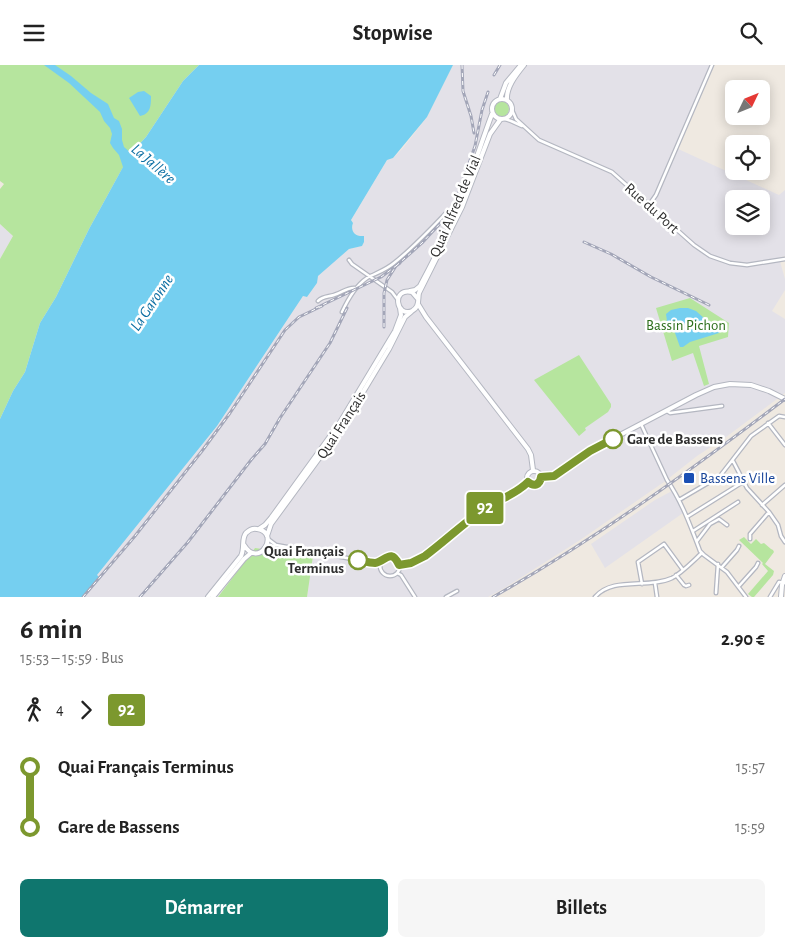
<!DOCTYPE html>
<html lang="fr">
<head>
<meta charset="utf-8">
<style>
	body { margin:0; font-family:"Alegreya Sans",sans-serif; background:#f6f6f6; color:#222; height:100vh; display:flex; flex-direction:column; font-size:19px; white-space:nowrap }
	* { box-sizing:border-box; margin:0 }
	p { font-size:16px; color:#767676 }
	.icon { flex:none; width:28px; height:28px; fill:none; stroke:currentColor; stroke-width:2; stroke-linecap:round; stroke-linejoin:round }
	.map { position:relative; height:532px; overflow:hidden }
	.side { display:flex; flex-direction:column; background:#fff; flex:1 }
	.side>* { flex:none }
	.badge { padding:0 10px; border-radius:4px; font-size:18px; line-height:32px }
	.needle { width:32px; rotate:47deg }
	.buttons { position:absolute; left:725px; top:15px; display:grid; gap:10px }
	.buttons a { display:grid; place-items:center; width:45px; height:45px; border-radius:8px; background:#fff; box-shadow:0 2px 12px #0003; font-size:25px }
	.map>.badge { position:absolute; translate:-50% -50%; box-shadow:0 0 0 2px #fff }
	.legs { display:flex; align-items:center; gap:8px; height:55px; padding:0 20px; font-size:16px }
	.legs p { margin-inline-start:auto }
	.headline { display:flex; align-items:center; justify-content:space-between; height:85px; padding:0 20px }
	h1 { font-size:28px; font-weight:700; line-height:38px }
	.button { display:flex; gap:10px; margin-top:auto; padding:10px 20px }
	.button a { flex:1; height:58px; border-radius:8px; background:#0f766e; color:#fff; font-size:20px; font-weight:700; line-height:58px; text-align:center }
	.button a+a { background:#f6f6f6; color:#222 }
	ul { padding:0 20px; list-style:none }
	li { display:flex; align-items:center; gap:18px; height:60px; font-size:19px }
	li i { display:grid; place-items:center; width:8px; height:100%; margin:0 6px; background:currentColor }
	li i::after { content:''; width:12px; height:12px; margin:-6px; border:4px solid; border-radius:50%; background:#fff }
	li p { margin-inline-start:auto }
	li:first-child i { background:linear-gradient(#0000 50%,currentColor 0) }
	li:last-child i { background:linear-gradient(currentColor 50%,#0000 0) }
	header { display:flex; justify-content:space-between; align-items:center; height:65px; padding:0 20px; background:#fff; font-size:22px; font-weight:700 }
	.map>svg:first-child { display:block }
</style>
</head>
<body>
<header><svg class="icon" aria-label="menu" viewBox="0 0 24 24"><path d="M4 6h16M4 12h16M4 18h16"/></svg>Stopwise<svg class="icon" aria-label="search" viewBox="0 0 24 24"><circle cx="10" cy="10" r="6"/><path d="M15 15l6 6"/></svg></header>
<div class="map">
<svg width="785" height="532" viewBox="0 0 785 532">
	<rect width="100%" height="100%" fill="#efe9e1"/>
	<!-- industrial -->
	<path fill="#e3e1e8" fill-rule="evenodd" d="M453,0H713L689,49L676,83L779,130L785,125V191L779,193L785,214V225L772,246L785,254V328L726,372L697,391L664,417L580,475L506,522L488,532H307L313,491L255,483L218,532H83L99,513L96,510L217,361L303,231L307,232L317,218V211L349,184L362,181L364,177V171H359L354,168L352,165L353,158L351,155L387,95L393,93L403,83L427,52ZM734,134H761V161H734Z
		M0,159L13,171L0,194Z
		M672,426L683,448L605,503L591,479L655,435Z"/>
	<!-- green -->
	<path fill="#b6e59e" d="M0,0H199L183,16L146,72L131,88L117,113L89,164L56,232L40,258L25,307L13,326L0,354V194L13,171L0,159V124L4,119L0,116Z
		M493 44a8 8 0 1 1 16 0a8 8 0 1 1-16 0Z
		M690,233L729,258L728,272L699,281L709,319L704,321L693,288L672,296L656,243Z
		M579,290L611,339V342L608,347L585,363L586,365L579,371L534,315Z
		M744,472L751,479L756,474L761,479L764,478L771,484L773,485L774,487L765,499L774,506L773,510L754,532H752L748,529L768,506L762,499L763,498L739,475Z
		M255,483L313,491L307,532H218Z"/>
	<!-- water -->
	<path fill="#75cff0" d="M44,0H55L71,11L91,28L108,39L114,53L119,56L122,64V75L124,82L131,88L146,72L183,16L199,0H453L427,52L393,93L387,95L351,155L353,158C350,166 355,172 364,171V177L362,181L349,184L318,211L317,218L307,232L303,231L217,361L97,510L99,512L83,532H0V354L13,326L25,307L40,258L56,232L89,164L123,102L119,90L113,83L110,78L112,69L110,63L104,56L100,47L69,18Z
		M144,26L151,31C151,40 151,49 140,51L129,33L138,27Z
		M680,243H688L696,246L705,254L717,260L720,266L719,268L690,277L683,282H680L675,268L667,256L666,249L671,245Z"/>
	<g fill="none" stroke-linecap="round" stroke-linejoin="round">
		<defs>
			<path id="street" d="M512,45L516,54L539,75L612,107L694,180L710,191L730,198L747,200L785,194
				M505,54L511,56L522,61
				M649,140L656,130L712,0
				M349,195L352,199L392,227L398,235
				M318,236C323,231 328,232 334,230C342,228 347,222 355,223
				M342,247C348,234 355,221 367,213C376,208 386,205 394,198C413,183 430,165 447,147
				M667,346L670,348L722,341
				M768,358L785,380
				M641,359L667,415C682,437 691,462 700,486L704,490L727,507L746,532
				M733,396L747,423L769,447L778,460L781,471L785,477
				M679,435L720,411L751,371L779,351L785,352
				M762,440L785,420
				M687,452L743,417
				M693,466L738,437
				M268,474L276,480L374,498L381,496
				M750,474V469L769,447
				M697,476L710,459L719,454L727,460
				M266,484L276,480
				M380 501a10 10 0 1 1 20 0a10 10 0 1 1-20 0Z
				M399,500L411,498L425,491L483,445L494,438L513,429L521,424L528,417
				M722,502L737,485L739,481
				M397,508L401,510L415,532
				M676,510L684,520L686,521L689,520
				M655,518L657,532
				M642,519L638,497L664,479L683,505
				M739,521L756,502L758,498
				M716,528L718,499
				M446,532L457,526
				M595,532C613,511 648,524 672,513C682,508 694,495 702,488
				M770,532L779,517L785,518"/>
			<path id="secondary" d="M492 44a10 10 0 1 1 20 0a10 10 0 1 1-20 0Z
				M500,34L506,18L521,0
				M507,35C506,22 516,10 524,0
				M410,226L415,225L420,221C437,189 454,156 466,122C475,98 483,73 492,49
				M418,234L412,227C391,222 396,253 412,246C414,245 416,243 417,241C419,237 418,232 419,228L462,142L490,69L500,55
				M418,239L426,252L528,384L531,390L533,405
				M527 413a7 7 0 1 1 14 0a7 7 0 1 1-14 0Z
				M541,412L554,411L601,380L696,330L714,322L730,319L751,320L769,326L785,334
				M259,464L265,460L271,453L339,359L395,266L401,250L400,243
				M267,471L271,459L342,362L389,284L405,252L411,247
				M208,532L241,491C245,483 241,474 246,468C249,465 253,463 257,464C281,467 259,505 244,480
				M213,532L244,494L251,488
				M781,532L782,520L785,511"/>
		</defs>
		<!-- street casing -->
		<use href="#street" stroke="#b4b7c1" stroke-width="5"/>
		<!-- secondary casing -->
		<use href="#secondary" stroke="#b4b7c1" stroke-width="6"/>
		<!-- street -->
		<use href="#street" stroke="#fff" stroke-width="2.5"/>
		<!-- secondary -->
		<use href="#secondary" stroke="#fff" stroke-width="4"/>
		<defs>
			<path id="rail" d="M462,0L463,26L471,51L474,68
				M494,10L500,0
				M584,177L611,189L651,212L709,240
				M316,243L381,212L400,198
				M384,262V228L387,215L396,201L422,178L448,150L455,139L475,81L482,45L488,27
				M83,532L135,471L202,386L230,348L285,265L299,252L322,241
				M140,532L188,477L251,395L265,379L280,353L330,278L347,243
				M493,532C596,474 691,405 785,334"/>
		</defs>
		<!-- rail casing -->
		<use href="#rail" stroke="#a3a6b8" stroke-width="3"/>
		<!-- rail -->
		<use href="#rail" stroke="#fff" stroke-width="1" stroke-dasharray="4" stroke-linecap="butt"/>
	</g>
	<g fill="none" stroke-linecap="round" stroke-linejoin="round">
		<defs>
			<path id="line-1" d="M358,495C363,496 370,498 375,498C385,497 391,482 399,500L411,498L425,491C445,476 464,458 484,444C500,433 514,431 528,417C534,422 540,420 541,412L554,411L590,386L613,374"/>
		</defs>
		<!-- line-1 casing -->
		<use href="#line-1" stroke="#fff" stroke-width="11"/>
		<!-- line-1 -->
		<use href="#line-1" stroke="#7c982e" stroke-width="8"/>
	</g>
	<!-- markers -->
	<g fill="#fff" stroke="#7c982e" stroke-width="2.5">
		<circle cx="613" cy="374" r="9"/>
		<circle cx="358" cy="495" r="9"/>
	</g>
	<rect fill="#1a4fb4" stroke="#fff" stroke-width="2" x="683" y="407" width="12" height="12" rx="2.5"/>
	<g text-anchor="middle" stroke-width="5" stroke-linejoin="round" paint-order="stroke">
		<!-- street labels -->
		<g font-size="15" fill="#2e2e2e" stroke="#fff">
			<text transform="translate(455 141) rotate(-67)" y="5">Quai Alfred de Vial</text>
			<text transform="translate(652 143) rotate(42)" y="5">Rue du Port</text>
			<text transform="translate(341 360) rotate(-57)" y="5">Quai Français</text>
		</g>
		<!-- park labels -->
		<g font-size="15" fill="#2c6e1b" stroke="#fff">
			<text x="686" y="265">Bassin Pichon</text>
		</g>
		<!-- stop labels -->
		<g font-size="15" font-weight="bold" fill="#2e2e2e" stroke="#fff" text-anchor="start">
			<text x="627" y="379">Gare de Bassens</text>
			<text x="344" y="491" text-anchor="end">Quai Français<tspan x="344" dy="17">Terminus</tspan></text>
		</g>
		<!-- transit labels -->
		<g font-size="15" fill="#164399" stroke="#fff" text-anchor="start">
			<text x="700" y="418">Bassens Ville</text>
		</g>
		<!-- water labels -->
		<g font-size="16" font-style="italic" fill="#0d6fa3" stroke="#fff">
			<text transform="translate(154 98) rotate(41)" y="6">La Jallère</text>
			<text transform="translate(151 237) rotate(-56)" y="6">La Garonne</text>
		</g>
	</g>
</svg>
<div class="buttons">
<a><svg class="needle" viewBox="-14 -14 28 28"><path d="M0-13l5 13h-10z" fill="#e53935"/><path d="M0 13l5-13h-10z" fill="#767676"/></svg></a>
<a><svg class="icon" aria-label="locate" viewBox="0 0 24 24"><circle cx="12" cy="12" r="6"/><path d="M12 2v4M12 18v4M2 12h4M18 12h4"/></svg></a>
<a><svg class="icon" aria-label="layers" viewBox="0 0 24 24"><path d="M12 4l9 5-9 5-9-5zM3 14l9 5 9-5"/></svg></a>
</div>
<b class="badge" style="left:485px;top:443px;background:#7c982e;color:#fff">92</b>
</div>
<section class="side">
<div class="headline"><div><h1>6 min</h1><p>15:53 – 15:59 · Bus</p></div><b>2.90 €</b></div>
<div class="legs"><svg class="icon" aria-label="walk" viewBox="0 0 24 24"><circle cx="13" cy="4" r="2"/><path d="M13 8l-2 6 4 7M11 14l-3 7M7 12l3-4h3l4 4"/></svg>4<svg class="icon" aria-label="forward" viewBox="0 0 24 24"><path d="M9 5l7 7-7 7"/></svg><b class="badge" style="background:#7c982e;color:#fff">92</b></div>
<ul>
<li><i style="color:#7c982e"></i><b>Quai Français Terminus</b><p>15:57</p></li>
<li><i style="color:#7c982e"></i><b>Gare de Bassens</b><p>15:59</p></li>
</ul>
<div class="button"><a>Démarrer</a><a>Billets</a></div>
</section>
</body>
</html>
